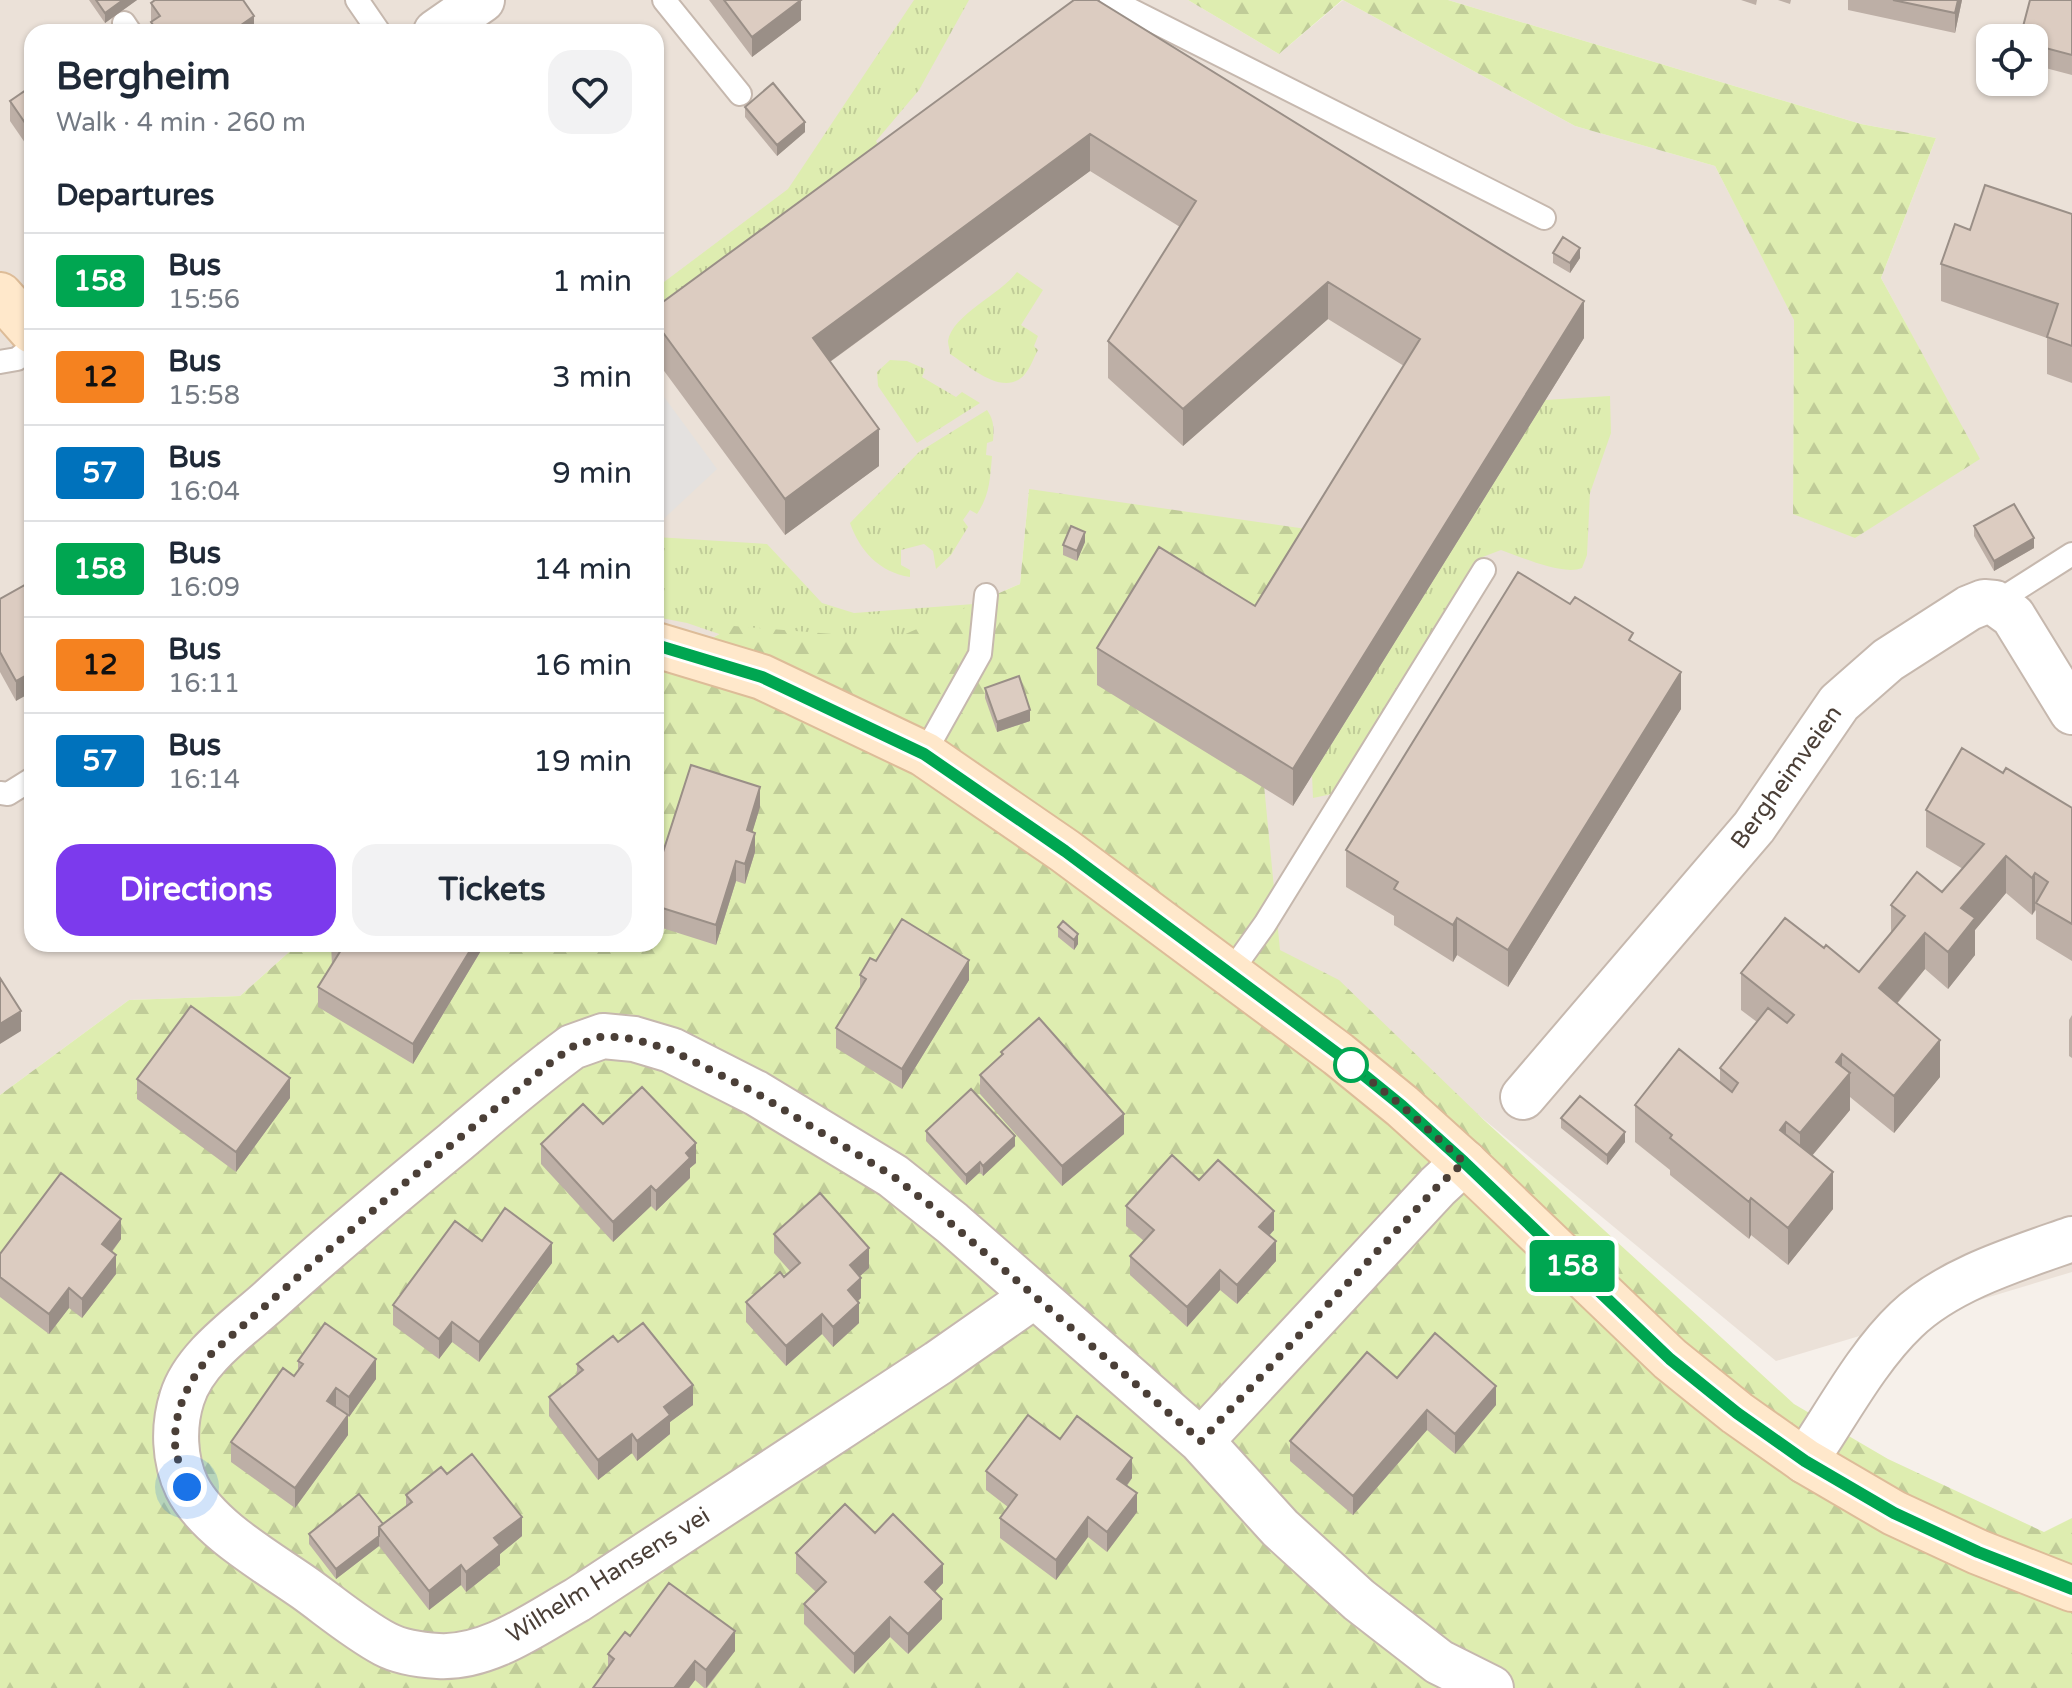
<!DOCTYPE html>
<html lang="en">
<head>
<meta charset="utf-8">
<style>
	body { margin:0; font-family:"Varela Round",sans-serif; background:#f2f2f3; color:#1f2937; height:100vh; display:flex; flex-direction:column; font-size:30px; white-space:nowrap }
	* { box-sizing:border-box; margin:0 }
	p { font-size:26px; color:#747a83 }
	.icon { flex:none; width:44px; height:44px; fill:none; stroke:currentColor; stroke-width:2; stroke-linecap:round; stroke-linejoin:round }
	.map { position:relative; flex:1; overflow:hidden }
	.panel { position:absolute; left:24px; top:24px; width:640px; height:928px; display:flex; flex-direction:column; background:#fff; border-radius:24px; box-shadow:0 2px 6px #0004 }
	.panel>* { flex:none }
	.badge { padding:0 16px; border-radius:6px; font-size:28px; line-height:52px }
	.buttons { position:absolute; left:1976px; top:24px; display:grid; gap:16px }
	.buttons a { display:grid; place-items:center; width:72px; height:72px; border-radius:16px; background:#fff; box-shadow:0 2px 6px #0004; font-size:40px }
	.you { position:absolute; width:40px; height:40px; margin:-20px; border:6px solid #fff; border-radius:50%; background:#1a73e8; box-shadow:0 0 0 12px #1a73e833 }
	.map>.badge { position:absolute; translate:-50% -50%; box-shadow:0 0 0 4px #fff }
	h2 { padding:0 32px; font-size:30px; line-height:72px }
	.round { display:grid; place-items:center; flex:none; width:84px; height:84px; border-radius:24px; background:#f2f2f3 }
	.overview { display:flex; align-items:center; justify-content:space-between; height:136px; padding:0 32px }
	h1 { font-size:38px; font-weight:700; line-height:60px }
	.cta { display:flex; gap:16px; margin-top:auto; padding:16px 32px }
	.cta a { flex:1; height:92px; border-radius:24px; background:#7c3aed; color:#fff; font-size:32px; font-weight:700; line-height:92px; text-align:center }
	.cta a+a { background:#f2f2f3; color:#1f2937 }
	ul { padding:0; list-style:none }
	li { display:flex; align-items:center; gap:24px; height:96px; padding:0 32px; border-top:2px solid #e0e1e3 }
	li div { flex:1 }
	li b { display:block; font-size:30px }
	li em { font-style:normal }
	li .badge { min-width:88px; font-weight:700; text-align:center }
	.map>svg:first-child { display:block }
</style>
</head>
<body>
<div class="map">
<svg width="2072" height="1688" viewBox="0 0 2072 1688">
	<defs>
		<pattern id="grass-tufts" width="24" height="20" patternUnits="userSpaceOnUse" patternTransform="scale(2)"><rect width="24" height="20" fill="#deedb0"/><path d="M3 7l-1-3M5 7V3M7 7l1-3M15 17l-1-3M17 17v-4M19 17l1-3" fill="none" stroke="#c0cc98"/></pattern>
		<pattern id="forest-firs" width="22" height="20" patternUnits="userSpaceOnUse" patternTransform="scale(2)"><rect width="22" height="20" fill="#deedb0"/><path d="M5 1l3.5 6h-7zM16 11l3.5 6h-7z" fill="#c0cc98"/></pattern>
	</defs>
	<rect width="100%" height="100%" fill="#f6f0ea"/>
	<!-- residential -->
	<path fill="#ebe1d8" fill-rule="evenodd" d="M0,0H1188L1279,54L1343,0L1575,126L1715,166L1794,319L1793,513L1979,459L1881,278L1936,138L1861,124L1448,0H2072V1272L1776,1361L1279,950L1262,775L1029,489L1020,584L894,639L734,626L656,669V32H32V944H298L240,996L129,1000L0,1095ZM1990,38H2034V82H1990Z"/>
	<!-- grass -->
	<path fill="url(#grass-tufts)" d="M914,0H969L919,90L876,141L895,169L656,344V288L788,189Z
		M1017,272L1043,290L1021,325L1038,336L1034,346L1038,350C1033,359 1029,372 1021,378C1000,395 968,365 950,354C950,350 948,345 948,341C952,315 1001,294 1017,272Z
		M890,360L907,361L925,369L922,377L956,397L962,392L980,403L917,443L878,386L877,372Z
		M1610,396L1611,433L1590,493L1587,555L1582,568C1563,576 1521,557 1501,550L1480,558L1332,794L1313,798L1312,775L1545,400Z
		M987,410C994,420 994,428 993,441L987,443L986,455L992,456C990,478 990,495 977,514L970,510L963,520L968,527L951,555L936,569L933,551L924,544L901,550V565L910,570V577C879,572 860,551 850,523L919,452Z
		M656,537L767,544L822,603L854,613L974,604L969,648L793,659L687,623L656,617Z"/>
	<!-- forest -->
	<path fill="url(#forest-firs)" d="M1188,0H1342L1279,54Z
		M1343,0H1448L1861,124L1936,138L1881,278L1980,459L1855,538L1793,514L1794,320L1715,166L1575,126Z
		M1029,489L1362,537L1263,775L1280,950L1339,980L1485,1121L1794,1404L1888,1459L2044,1532L2072,1518V1688H0V1095L129,1000L240,996L298,944H656V669L734,626L894,639L1020,584Z"/>
	<!-- parking -->
	<path fill="#e4e1df" d="M656,386L717,469L656,526Z"/>
	<g fill="none" stroke-linecap="round" stroke-linejoin="round">
		<defs>
			<path id="service" d="M357,0L379,32
				M664,0L740,94
				M1111,0L1544,218
				M124,23L130,32
				M0,362L17,359L32,347
				M1995,603L2072,554
				M924,754L980,654L986,595
				M0,793L8,794L32,779
				M1230,973L1265,924L1484,570"/>
			<path id="minor" d="M436,32L482,0
				M1523,1097L1754,827L1839,703L1888,660L1969,608L1984,602L1995,603L2013,616L2072,712
				M1034,1296L938,1363L577,1600C536,1623 488,1659 438,1656C421,1655 400,1652 385,1644C357,1629 331,1607 306,1589C268,1562 208,1529 187,1487C174,1460 173,1426 182,1398C194,1358 240,1327 270,1300C329,1246 392,1194 454,1143C493,1110 531,1077 572,1047L603,1036L634,1039L671,1050L756,1093L893,1176L952,1223L1201,1441L1280,1528L1359,1600L1439,1662L1491,1688
				M1201,1441L1438,1186L1464,1162
				M1805,1461C1836,1416 1866,1358 1906,1320C1948,1279 2018,1258 2072,1239"/>
			<path id="secondary" d="M0,295L32,331
				M656,645L762,677L924,754L1065,851L1338,1054L1402,1106L1464,1162L1670,1359L1737,1413L1805,1461L1894,1513L1978,1552L2072,1589"/>
		</defs>
		<!-- service casing -->
		<use href="#service" stroke="#c6b8ae" stroke-width="26"/>
		<!-- minor casing -->
		<use href="#minor" stroke="#c6b8ae" stroke-width="48"/>
		<!-- secondary casing -->
		<use href="#secondary" stroke="#ddbc98" stroke-width="48"/>
		<!-- service -->
		<use href="#service" stroke="#fff" stroke-width="22"/>
		<!-- minor -->
		<use href="#minor" stroke="#fff" stroke-width="44"/>
		<!-- secondary -->
		<use href="#secondary" stroke="#ffe8cb" stroke-width="44"/>
	</g>
	<!-- wall -->
	<path fill="#bdafa6" d="M89,0H137L105,23Z
		M709,0H801V20L752,57Z
		M1074,0L1584,338L1293,806L1097,685V648L1255,606L1404,366L1328,319L1183,446L1108,378V341L1180,227L1090,171L830,362L879,466L785,535L656,360V307Z
		M1741,0H1757L1756,5Z
		M1778,0H1791L1790,4Z
		M1848,0H1962L1955,33L1848,10Z
		M2072,0V75L2034,65V38Z
		M151,3L254,32H151Z
		M32,86V153L10,121V101Z
		M745,107L805,132L777,156L745,117Z
		M2072,214V383L2047,374V338L1941,301V264L1970,230Z
		M1553,253L1580,258L1570,273L1553,263Z
		M1974,526L2034,548L1994,571L1974,536Z
		M1085,542L1077,561L1063,555V545Z
		M32,581L16,701L0,672V599Z
		M1633,642L1681,709L1508,987L1457,955L1453,962L1394,925V916L1346,887V850Z
		M985,688L1030,721L997,732L985,698Z
		M2003,773L2072,808V961L2036,939V910L2032,915L2006,893L1975,930V955L1948,989L1925,969L1897,1004L1940,1077L1894,1133L1850,1097V1110L1812,1156L1833,1209L1788,1265L1751,1235L1749,1239L1670,1175V1170L1635,1142V1105L1720,1082V1068L1757,1022L1741,1010V973L1824,948L1859,972L1891,933V905L1942,892L1963,869L1926,847V810Z
		M760,807L752,832L755,852L745,884L736,881L716,945L656,926V874Z
		M1063,921L1078,944L1074,950L1058,937V927Z
		M331,944H485L413,1064L318,1007V987L332,965Z
		M876,961L969,980L902,1089L836,1048V1028L860,988V975Z
		M2072,1015V1058L2069,1056V1020Z
		M1001,1052L1124,1134L1062,1186L980,1094V1075L1001,1056Z
		M137,1079L290,1098L236,1172L137,1099Z
		M1561,1118L1625,1142L1607,1165L1561,1128Z
		M603,1124L696,1163L690,1168V1178L656,1211L651,1206L613,1242L541,1164V1144Z
		M926,1131L1015,1146L983,1176L980,1172L966,1185L926,1141Z
		M1199,1180L1274,1230L1269,1236L1276,1261L1237,1304L1220,1290L1187,1327L1130,1275V1256L1144,1241L1126,1226V1206Z
		M774,1234L869,1268L860,1276L861,1298L858,1301L859,1323L833,1347L822,1334L786,1366L746,1322V1302L790,1271L774,1253Z
		M121,1239L112,1252L116,1274L82,1318L69,1308L49,1334L0,1297V1254Z
		M482,1241L552,1263L479,1362L452,1342L439,1359L393,1325V1305Z
		M618,1342L693,1405L670,1422V1434L637,1461L632,1453L598,1480L549,1416V1397L577,1375V1364Z
		M298,1361L376,1379L349,1417L348,1416V1435L295,1508L231,1462V1442L294,1376L298,1371Z
		M1397,1378L1496,1405L1455,1454L1427,1430L1353,1515L1290,1461V1441Z
		M1060,1439L1132,1478L1127,1486L1137,1512L1107,1552L1088,1537L1056,1580L1000,1538V1518L1008,1507L986,1490V1471Z
		M447,1474L522,1536L500,1554V1565L466,1592L461,1585L429,1610L379,1546L336,1579L309,1544V1534L383,1524L406,1506V1495Z
		M875,1533L943,1583L935,1592L942,1619L908,1654L890,1637L854,1674L804,1624V1604L816,1592L796,1573V1553Z
		M630,1636L735,1651L707,1688H704L695,1680L689,1688H593L608,1667V1654Z"/>
	<!-- shaded-wall -->
	<path fill="#9a8f87" d="M123,0H137L105,23V13Z
		M801,0V20L752,57V37Z
		M1958,0H1962L1955,33V13Z
		M254,16V32H231Z
		M805,122V132L777,156V145Z
		M1090,134V171L813,374V338Z
		M1580,248V258L1570,273V263Z
		M1328,282V319L1183,446V409Z
		M1584,301V338L1293,806V769Z
		M879,429V466L785,535V499Z
		M1085,532V542L1077,561V551Z
		M2034,538V548L1994,571V561Z
		M32,672V692L16,701V681Z
		M1681,672V709L1508,987V950Z
		M1030,710V721L997,732V722Z
		M760,787V807L747,850V830Z
		M755,833V852L745,884V864Z
		M2006,856V893L1975,930V955L1948,989V952L1961,908Z
		M736,861V881L716,945V925Z
		M2035,873V910L2032,915V878Z
		M1457,918V955L1453,962V925Z
		M1925,933V969L1879,1025V988Z
		M1078,934V944L1074,950V940Z
		M474,944H485L413,1064V1044Z
		M969,960V980L902,1089V1069Z
		M21,1011V1031L0,1044V1024Z
		M1940,1040V1077L1894,1133V1096Z
		M1842,1054V1083L1850,1073V1110L1800,1170V1133L1836,1062Z
		M290,1078V1098L236,1172V1152Z
		M1124,1114V1134L1062,1186V1166Z
		M1786,1122V1159L1780,1130Z
		M1625,1132V1142L1607,1165V1155Z
		M1015,1136V1146L983,1176V1166Z
		M696,1143V1163L690,1168V1178L656,1211V1191L686,1153Z
		M980,1162V1172L966,1185V1175Z
		M1833,1172V1209L1788,1265V1228Z
		M651,1186V1206L613,1242V1222Z
		M1751,1198V1235L1749,1239V1202Z
		M1274,1211V1230L1259,1246V1227Z
		M121,1219V1239L102,1264V1244Z
		M1276,1241V1261L1237,1304V1285Z
		M552,1243V1263L479,1362V1342Z
		M869,1248V1268L850,1285V1265Z
		M116,1255V1274L82,1318V1299Z
		M1220,1270V1290L1187,1327V1307Z
		M861,1278V1298L848,1310V1290Z
		M69,1288V1308L49,1334V1314Z
		M859,1303V1323L833,1347V1327Z
		M822,1314V1334L786,1366V1346Z
		M452,1322V1342L439,1359V1339Z
		M376,1359V1379L349,1417V1397Z
		M693,1385V1405L670,1422V1434L637,1461V1441L664,1407Z
		M1496,1386V1405L1455,1454V1434Z
		M336,1388V1408L327,1401Z
		M1427,1410V1430L1353,1515V1496Z
		M348,1415V1435L295,1508V1488Z
		M632,1434V1453L598,1480V1460Z
		M1132,1458V1478L1117,1498V1479Z
		M1137,1493V1512L1107,1552V1532Z
		M522,1517V1536L500,1554V1565L466,1592V1572L494,1538Z
		M1088,1517V1537L1056,1580V1560Z
		M379,1536V1546L336,1579V1569Z
		M943,1564V1583L925,1602V1582Z
		M461,1565V1585L429,1610V1591Z
		M942,1599V1619L908,1654V1634Z
		M890,1617V1637L854,1674V1654Z
		M735,1631V1651L706,1688V1670Z
		M695,1661V1680L689,1688H674Z"/>
	<!-- building -->
	<path fill="#dcccc1" stroke="#9a8f87" stroke-width="2" d="M96,0H123L105,13Z
		M155,0H243L254,16L231,32H158L151,22L160,16L151,3Z
		M724,0H801L752,37Z
		M1074,0H1097L1584,301L1293,769L1097,648L1159,547L1255,606L1420,339L1328,282L1183,409L1108,341L1196,201L1090,134L813,338L879,429L785,499L656,323V307Z
		M1893,0H1958L1955,13Z
		M2030,0H2072V55L2034,45V38H2020Z
		M587,26L591,32H578Z
		M773,83L805,122L777,145L745,107Z
		M32,86V133L10,101Z
		M1985,185L2072,214V346L2047,337L2058,304L1941,264L1955,224L1970,230Z
		M1563,237L1580,248L1570,263L1553,253Z
		M2014,504L2034,538L1994,561L1974,526Z
		M1071,526L1085,532L1077,551L1063,545Z
		M1518,572L1570,604L1575,597L1633,633L1629,640L1681,672L1508,950L1457,918L1453,925L1394,889L1398,882L1346,850Z
		M32,581V672L16,681L0,652V599Z
		M1019,676L1030,710L997,722L985,688Z
		M1962,748L2003,773L2006,768L2072,808V924L2036,903L2048,882L2035,873L2032,878L2006,856L1961,908L1975,918L1948,952L1925,933L1879,988L1940,1040L1894,1096L1842,1054L1836,1062L1850,1073L1800,1133L1786,1122L1780,1130L1833,1172L1788,1228L1751,1198L1749,1202L1670,1138L1672,1135L1635,1105L1679,1049L1732,1092L1738,1083L1720,1068L1768,1008L1787,1023L1794,1015L1741,973L1785,918L1824,948L1826,945L1859,972L1905,916L1891,905L1917,872L1942,892L1984,844L1926,810Z
		M691,765L760,787L747,830L755,833L745,864L736,861L716,925L656,906V874Z
		M902,919L969,960L902,1069L836,1028L866,979L860,975L870,958L876,961Z
		M1063,921L1078,934L1074,940L1058,927Z
		M331,944H474L413,1044L318,987L341,950Z
		M0,978L21,1011L0,1024Z
		M191,1006L290,1078L236,1152L137,1079Z
		M1039,1018L1124,1114L1062,1166L980,1075L1003,1054L1001,1052Z
		M642,1087L696,1143L686,1153L690,1158L656,1191L651,1186L613,1222L541,1144L583,1104L603,1124Z
		M971,1089L1015,1136L983,1166L980,1162L966,1175L926,1131Z
		M1580,1096L1625,1132L1607,1155L1561,1118Z
		M1172,1155L1199,1180L1218,1160L1274,1211L1259,1227L1276,1241L1237,1285L1220,1270L1187,1307L1130,1256L1154,1230L1126,1206Z
		M61,1173L121,1219L102,1244L116,1255L82,1299L69,1288L49,1314L0,1277V1254Z
		M820,1193L869,1248L850,1265L861,1278L848,1290L859,1303L833,1327L822,1314L786,1346L746,1302L780,1272L784,1277L800,1263L774,1234Z
		M505,1208L552,1243L479,1342L452,1322L439,1339L393,1305L455,1221L482,1241Z
		M325,1323L376,1359L349,1397L336,1388L327,1401L348,1415L295,1488L231,1442L283,1368L294,1376L303,1364L298,1361Z
		M643,1323L693,1385L664,1407L670,1415L637,1441L632,1434L598,1460L549,1397L583,1370L577,1364L613,1336L618,1342Z
		M1435,1333L1496,1386L1455,1434L1427,1410L1353,1496L1290,1441L1367,1352L1397,1378Z
		M1028,1415L1060,1439L1077,1416L1132,1458L1117,1479L1137,1493L1107,1532L1088,1517L1056,1560L1000,1518L1017,1495L986,1471Z
		M472,1454L522,1517L494,1538L500,1545L466,1572L461,1565L429,1591L379,1527L412,1502L406,1495L441,1467L447,1474Z
		M359,1494L383,1524L379,1527V1536L336,1569L309,1534Z
		M845,1504L875,1533L893,1514L943,1564L925,1582L942,1599L908,1634L890,1617L854,1654L804,1604L826,1582L796,1553Z
		M669,1583L735,1631L706,1670L695,1661L674,1688H593L614,1659L608,1654L625,1632L630,1636Z"/>
	<g fill="none" stroke-linecap="round" stroke-linejoin="round">
		<defs>
			<path id="line" d="M656,645L762,677L924,754L1065,851L1338,1054L1402,1106L1464,1162L1670,1359L1737,1413L1805,1461L1894,1513L1978,1552L2072,1589"/>
		</defs>
		<!-- line casing -->
		<use href="#line" stroke="#fff" stroke-width="18"/>
		<!-- line -->
		<use href="#line" stroke="#00a651" stroke-width="12"/>
		<!-- walk -->
		<path stroke="#4b3f37" stroke-width="8" stroke-dasharray="0 14.4" d="M187,1487C183,1474 176,1458 175,1444C174,1408 190,1379 212,1353L393,1193L549,1064L572,1047L603,1036L634,1039L671,1050L756,1093L893,1176L932,1207L1201,1441L1438,1186L1464,1162L1402,1106L1351,1065"/>
	</g>
	<!-- markers -->
	<circle fill="#fff" stroke="#00a651" stroke-width="4" cx="1351" cy="1065" r="16"/>
	<g text-anchor="middle" stroke-width="6" stroke-linejoin="round" paint-order="stroke">
		<!-- street labels -->
		<g font-size="24" fill="#4b3f37" stroke="#fff">
			<text transform="translate(1786 777) rotate(-54)" y="8">Bergheimveien</text>
			<text transform="translate(608 1575) rotate(-32)" y="8">Wilhelm Hansens vei</text>
		</g>
	</g>
</svg>
<div class="buttons">
<a><svg class="icon" aria-label="locate" viewBox="0 0 24 24"><circle cx="12" cy="12" r="6"/><path d="M12 2v4M12 18v4M2 12h4M18 12h4"/></svg></a>
</div>
<div class="you" style="left:187px;top:1487px"></div>
<b class="badge" style="left:1572px;top:1266px;background:#00a651;color:#fff">158</b>
<section class="panel">
<div class="overview"><div><h1>Bergheim</h1><p>Walk · 4 min · 260 m</p></div><a class="round"><svg class="icon" aria-label="heart" viewBox="0 0 24 24"><path d="M12 20l-8-8c-3-5 5-10 8-4 3-6 11-1 8 4z"/></svg></a></div>
<h2>Departures</h2>
<ul>
<li><span class="badge" style="background:#00a651;color:#fff">158</span><div><b>Bus</b><p>15:56</p></div><em>1 min</em></li>
<li><span class="badge" style="background:#f58220;color:#111">12</span><div><b>Bus</b><p>15:58</p></div><em>3 min</em></li>
<li><span class="badge" style="background:#0072bc;color:#fff">57</span><div><b>Bus</b><p>16:04</p></div><em>9 min</em></li>
<li><span class="badge" style="background:#00a651;color:#fff">158</span><div><b>Bus</b><p>16:09</p></div><em>14 min</em></li>
<li><span class="badge" style="background:#f58220;color:#111">12</span><div><b>Bus</b><p>16:11</p></div><em>16 min</em></li>
<li><span class="badge" style="background:#0072bc;color:#fff">57</span><div><b>Bus</b><p>16:14</p></div><em>19 min</em></li>
</ul>
<div class="cta"><a>Directions</a><a>Tickets</a></div>
</section>
</div>
</body>
</html>
